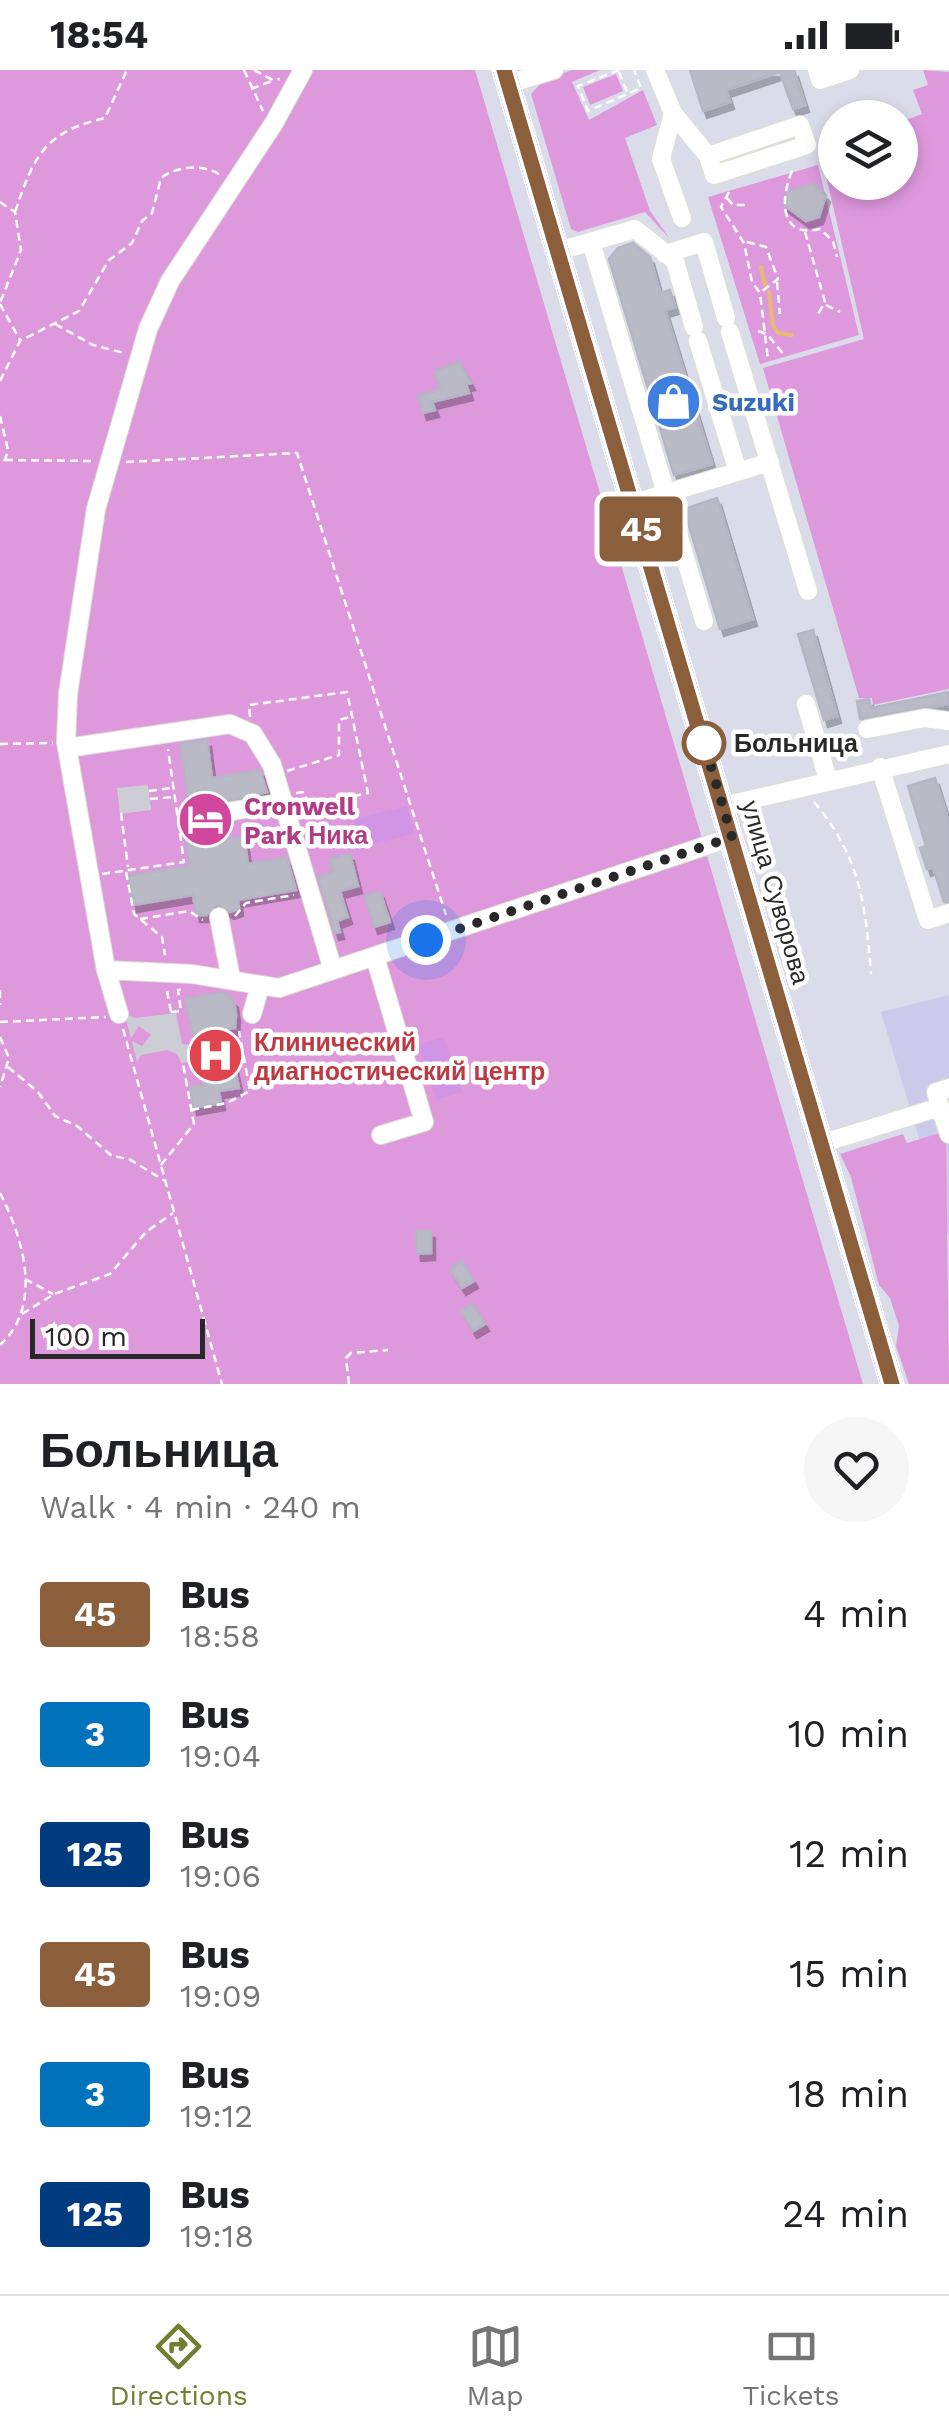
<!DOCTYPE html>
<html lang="en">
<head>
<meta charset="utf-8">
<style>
	body { margin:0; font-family:"Work Sans",sans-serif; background:#f6f6f6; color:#202124; height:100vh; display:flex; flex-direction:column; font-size:38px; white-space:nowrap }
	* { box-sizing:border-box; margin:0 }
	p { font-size:32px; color:#757577 }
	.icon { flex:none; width:55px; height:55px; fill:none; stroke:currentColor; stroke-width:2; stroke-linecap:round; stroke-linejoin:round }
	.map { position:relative; height:1314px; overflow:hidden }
	.side { display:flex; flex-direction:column; background:#fff; flex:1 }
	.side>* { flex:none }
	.badge { padding:0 20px; border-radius:8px; font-size:35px; line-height:65px }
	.controls { position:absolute; left:818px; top:30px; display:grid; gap:20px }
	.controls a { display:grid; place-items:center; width:100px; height:100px; border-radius:50%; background:#fff; box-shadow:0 5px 15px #0003; font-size:50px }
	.scale { position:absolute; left:30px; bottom:25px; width:175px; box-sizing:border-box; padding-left:10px; border:5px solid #282828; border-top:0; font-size:28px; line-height:35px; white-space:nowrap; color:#282828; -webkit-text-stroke:8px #fff; paint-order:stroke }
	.you { position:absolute; width:50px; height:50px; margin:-25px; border:8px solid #fff; border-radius:50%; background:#1a73e8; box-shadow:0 0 0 15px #1a73e833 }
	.map>.badge { position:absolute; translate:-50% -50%; box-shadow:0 0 0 5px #fff }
	.round { display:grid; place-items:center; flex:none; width:105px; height:105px; border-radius:52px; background:#f6f6f6 }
	.headline { display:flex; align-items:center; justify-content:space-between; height:170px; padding:0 40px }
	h1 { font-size:48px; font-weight:700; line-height:75px }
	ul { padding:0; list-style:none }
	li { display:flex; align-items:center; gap:30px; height:120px; padding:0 40px }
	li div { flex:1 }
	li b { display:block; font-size:38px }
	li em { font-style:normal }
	li .badge { min-width:110px; font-weight:700; text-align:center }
	.status { display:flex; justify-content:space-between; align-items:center; height:70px; padding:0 50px; background:#fff; direction:ltr }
	.status svg { height:28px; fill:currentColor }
	.dock { display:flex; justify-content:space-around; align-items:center; height:140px; border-top:2px solid #e0e0e0; background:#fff; font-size:28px; color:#757577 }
	.dock a { display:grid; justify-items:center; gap:5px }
	.dock .active { color:#717e32 }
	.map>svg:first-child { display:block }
</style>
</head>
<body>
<div class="status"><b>18:54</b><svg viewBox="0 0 49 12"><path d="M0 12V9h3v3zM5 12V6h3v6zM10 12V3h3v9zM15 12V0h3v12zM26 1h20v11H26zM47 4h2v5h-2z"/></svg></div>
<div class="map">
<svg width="949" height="1314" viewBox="0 0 949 1314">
	<defs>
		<filter id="shadow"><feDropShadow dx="4" dy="7" stdDeviation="0" flood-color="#0004"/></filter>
	</defs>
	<rect width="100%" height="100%" fill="#dadcea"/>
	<!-- education -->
	<path fill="#cbcaeb" d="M949,925V1167L881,942Z"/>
	<!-- green -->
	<path fill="#de99dd" d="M0,0H475L863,1314H0Z
		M572,0H600L572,12L589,50L643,20L657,55L625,68L650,141L670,169L645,142L578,162L571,159L531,24L544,10Z
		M923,0L949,2V619L873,635L872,628H859L763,298L864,269L826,106L835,104V112H900V52L922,44L913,20L928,15Z
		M616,4L623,21L590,35L583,17Z
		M818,95L859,265L760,294L708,127Z
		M946,1061L949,1314H909L896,1276L899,1256L890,1228L879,1215L851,1107L840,1084L903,1064L907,1073Z"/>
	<!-- pitch -->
	<path fill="#d295e5" d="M407,736L414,764L360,777L353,749Z
		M443,967L462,1022L437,1030L418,975Z"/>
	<!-- plaza -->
	<path fill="#cdcdd6" d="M148,715L151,740L120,744L117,718Z
		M124,943L135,948L176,943L182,974L193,975L190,990L182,994L177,984L167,980L141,985L137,992L132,971L142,976L151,965L139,956L131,968Z"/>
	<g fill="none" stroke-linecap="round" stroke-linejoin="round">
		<!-- stream -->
		<path stroke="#e7b972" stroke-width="4" d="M761,197L765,215
			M769,222L773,256L778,263L792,265"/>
	</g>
	<!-- building -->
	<path fill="#b9bac5" stroke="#b4b5c5" stroke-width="2.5" filter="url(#shadow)" d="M690,0H794L805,35L793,39L780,2L726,20L730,32L703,41Z
		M814,114L826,125L819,147L806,151L784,135L788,121Z
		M633,173L650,187L660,223L670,220L675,237L665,240L712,394L674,405L609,189L618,178Z
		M459,291L471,313L466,314L469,323L432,332L435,340L423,343L418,326L440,320L434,302Z
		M717,428L753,549L720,559L684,439Z
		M813,560L837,646L824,650L798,564Z
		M949,622V634L860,649L857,631L869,629L871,638Z
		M207,670L212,708L260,700L267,722L213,734L210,746L220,755L222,770L244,767L248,794L287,788L296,820L238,830L239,839L230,842L216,835L207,845H196L193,825L133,835L128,806L190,796L185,764L194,762L180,674Z
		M935,708L949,753V831L944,832L933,797L927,799L920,778L926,776L908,716Z
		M350,784L358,816L340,821L348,847L337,851L340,862L335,863L318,807L333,802L330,789Z
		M380,822L390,852L374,857L365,826Z
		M223,922L234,931L236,945L235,958L226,959L239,1018L219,1021L221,1033L193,1038L190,1017L204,1015L185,929Z
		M416,1161H431V1183L417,1184Z
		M462,1191L474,1211L462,1218L450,1199Z
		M473,1234L485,1254L473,1261L461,1241Z"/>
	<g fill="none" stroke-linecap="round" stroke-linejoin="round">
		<defs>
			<path id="minor" d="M655,0L673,43L708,86L714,105L807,75L800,55L708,86
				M817,0L820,10L850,0
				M508,14L554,0
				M673,43L661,89L682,148
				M591,172L704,551
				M559,181L635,159L675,191L694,257
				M665,184L704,172L726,248
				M730,262L808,521
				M698,271L738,402
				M634,433L770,392
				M806,634L828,710
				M867,659L925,648L949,651
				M67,678L230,654L253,664L272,695L333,900
				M880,697L928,850L949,843
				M723,736L949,684
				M222,743L284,732
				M219,847L231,909
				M375,887L424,1052L381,1065
				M106,900L66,672L68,624L96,439L148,259L170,211L274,53L303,0
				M119,944L106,900L192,904L279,918L732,767
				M252,944L260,916
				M940,1037L949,1064
				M820,1074L940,1037L936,1022L949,1018"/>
			<path id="major" d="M504,0L892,1314"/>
		</defs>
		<!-- minor casing -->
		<use href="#minor" stroke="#dee0d0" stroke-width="20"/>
		<!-- major casing -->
		<use href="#major" stroke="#fff" stroke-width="25"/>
		<!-- path -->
		<path stroke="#fff" stroke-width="2.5" stroke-dasharray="8 5" stroke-linecap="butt" d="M244,0L263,41
			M254,0L273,10L280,9
			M619,0L578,16L588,41L641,18L634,0
			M619,2L627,22
			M251,19L272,11
			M792,101C781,127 778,169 820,159L833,171L837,187
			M729,122L721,137L744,173L752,212L760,223L768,290
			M727,128L733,135H745
			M0,132L15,142L21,180L0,233
			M15,142C34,86 44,62 105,48L127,0
			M805,162L825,232L818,244
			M747,172L766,177L778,209L761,222
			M777,212L780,244
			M0,234L20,270
			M826,235L840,242
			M55,254L93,275L124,283
			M758,261L767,264L784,285
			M0,311L20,271L79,241L109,190L132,173L142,151L152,143L161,108C178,95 205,94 222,106
			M0,346L8,380L5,390H0
			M5,390L93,391
			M126,392L297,383L446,845
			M250,647L249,635L347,622L368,723L304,737L303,747
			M0,674L53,673
			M287,701L339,685V650L350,647
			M149,721L172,718
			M296,723L304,722L308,735
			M150,729L173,727
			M814,732C860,786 866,836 871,904
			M121,743L128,797
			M126,802L134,844L162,867L165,885
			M102,804L184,792L168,679
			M235,846L246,833L294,825
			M140,849L189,841L203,850
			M0,920V935
			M167,921L171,942
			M171,942L181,941L178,920L185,919
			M0,952L106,947
			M123,959L222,1314
			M0,967L9,988L0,1017
			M8,997L38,1022L55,1046L77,1056L112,1086L129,1089L165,1111
			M191,1040L227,1033L250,1021L239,961
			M161,1095L194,1054L183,994
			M0,1123C24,1170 43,1236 0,1275
			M25,1209L53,1224
			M22,1244L54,1224L110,1204L146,1162L173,1143
			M349,1314L346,1288L351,1283L388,1280"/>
		<!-- minor -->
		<use href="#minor" stroke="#fff" stroke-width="18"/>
		<!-- major -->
		<use href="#major" stroke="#7061e8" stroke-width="22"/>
	</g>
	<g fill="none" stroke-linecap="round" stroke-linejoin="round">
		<defs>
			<path id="line" d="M504,0L892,1314"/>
		</defs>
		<!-- line casing -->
		<use href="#line" stroke="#fff" stroke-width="22"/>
		<!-- line -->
		<use href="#line" stroke="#8b5e3c" stroke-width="15"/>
		<!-- walk -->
		<path stroke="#282828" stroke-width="10" stroke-dasharray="0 18" d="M426,870L732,767L704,673"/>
	</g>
	<!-- icons -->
	<defs>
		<symbol id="shop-disc" viewBox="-11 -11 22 22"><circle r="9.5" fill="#3f7fe0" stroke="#fff"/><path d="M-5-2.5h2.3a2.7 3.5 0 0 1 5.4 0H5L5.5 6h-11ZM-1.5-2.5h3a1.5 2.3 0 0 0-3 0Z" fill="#fff"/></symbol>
		<symbol id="hotel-disc" viewBox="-11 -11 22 22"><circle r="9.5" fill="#d1479c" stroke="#fff"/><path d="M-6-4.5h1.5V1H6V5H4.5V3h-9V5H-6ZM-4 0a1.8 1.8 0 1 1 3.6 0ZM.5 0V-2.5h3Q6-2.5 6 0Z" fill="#fff"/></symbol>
		<symbol id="hospital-disc" viewBox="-11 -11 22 22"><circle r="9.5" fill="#e0444e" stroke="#fff"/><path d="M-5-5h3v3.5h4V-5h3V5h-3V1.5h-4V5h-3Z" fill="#fff"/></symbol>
	</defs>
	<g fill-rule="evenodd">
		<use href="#shop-disc" x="642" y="300" width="63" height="63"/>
		<use href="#hotel-disc" x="174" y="718" width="63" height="63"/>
		<use href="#hospital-disc" x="184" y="954" width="63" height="63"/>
	</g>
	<!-- markers -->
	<circle fill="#fff" stroke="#8b5e3c" stroke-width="5" cx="704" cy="673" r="20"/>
	<g text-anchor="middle" stroke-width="9" stroke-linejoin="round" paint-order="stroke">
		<!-- shop labels -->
		<g font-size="25" font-weight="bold" fill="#366cbe" stroke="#fff" text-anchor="start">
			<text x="712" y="341">Suzuki</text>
		</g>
		<!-- stop labels -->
		<g font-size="25" font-weight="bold" fill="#282828" stroke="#fff" text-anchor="start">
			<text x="734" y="682">Больница</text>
		</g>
		<!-- hotel labels -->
		<g font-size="25" font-weight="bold" fill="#b23c85" stroke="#fff" text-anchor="start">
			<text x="244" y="745">Cronwell<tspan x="244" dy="29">Park Ника</tspan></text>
		</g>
		<!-- street labels -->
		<g font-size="25" fill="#282828" stroke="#fff">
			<text transform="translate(776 822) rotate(74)" y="9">улица Суворова</text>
		</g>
		<!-- health labels -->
		<g font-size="25" font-weight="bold" fill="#be3a42" stroke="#fff" text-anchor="start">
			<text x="254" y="981">Клинический<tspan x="254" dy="29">диагностический центр</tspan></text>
		</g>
	</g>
</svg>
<div class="controls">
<a><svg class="icon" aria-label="layers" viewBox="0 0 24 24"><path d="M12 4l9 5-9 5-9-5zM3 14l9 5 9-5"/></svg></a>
</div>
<div class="scale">100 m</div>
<div class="you" style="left:426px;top:870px"></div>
<b class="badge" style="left:641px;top:459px;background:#8b5e3c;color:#fff">45</b>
</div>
<section class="side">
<div class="headline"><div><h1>Больница</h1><p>Walk · 4 min · 240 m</p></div><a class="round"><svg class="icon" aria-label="heart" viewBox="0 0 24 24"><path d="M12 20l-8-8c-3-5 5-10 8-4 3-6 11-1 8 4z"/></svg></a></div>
<ul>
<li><span class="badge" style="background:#8b5e3c;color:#fff">45</span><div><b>Bus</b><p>18:58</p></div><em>4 min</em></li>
<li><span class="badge" style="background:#0072bc;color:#fff">3</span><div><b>Bus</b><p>19:04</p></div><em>10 min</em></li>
<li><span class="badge" style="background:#003b80;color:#fff">125</span><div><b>Bus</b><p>19:06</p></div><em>12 min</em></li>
<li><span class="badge" style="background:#8b5e3c;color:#fff">45</span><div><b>Bus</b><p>19:09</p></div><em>15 min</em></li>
<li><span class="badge" style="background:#0072bc;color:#fff">3</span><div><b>Bus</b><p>19:12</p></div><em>18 min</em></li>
<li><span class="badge" style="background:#003b80;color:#fff">125</span><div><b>Bus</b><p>19:18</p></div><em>24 min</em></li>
</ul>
</section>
<nav class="dock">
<a class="active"><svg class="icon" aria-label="directions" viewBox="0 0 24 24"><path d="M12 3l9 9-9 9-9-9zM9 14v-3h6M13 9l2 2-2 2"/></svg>Directions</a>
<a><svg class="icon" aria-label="map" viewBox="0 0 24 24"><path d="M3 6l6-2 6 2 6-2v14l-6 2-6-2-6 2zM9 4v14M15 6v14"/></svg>Map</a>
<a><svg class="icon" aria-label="tickets" viewBox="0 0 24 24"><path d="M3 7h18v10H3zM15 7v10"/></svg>Tickets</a>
</nav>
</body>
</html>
